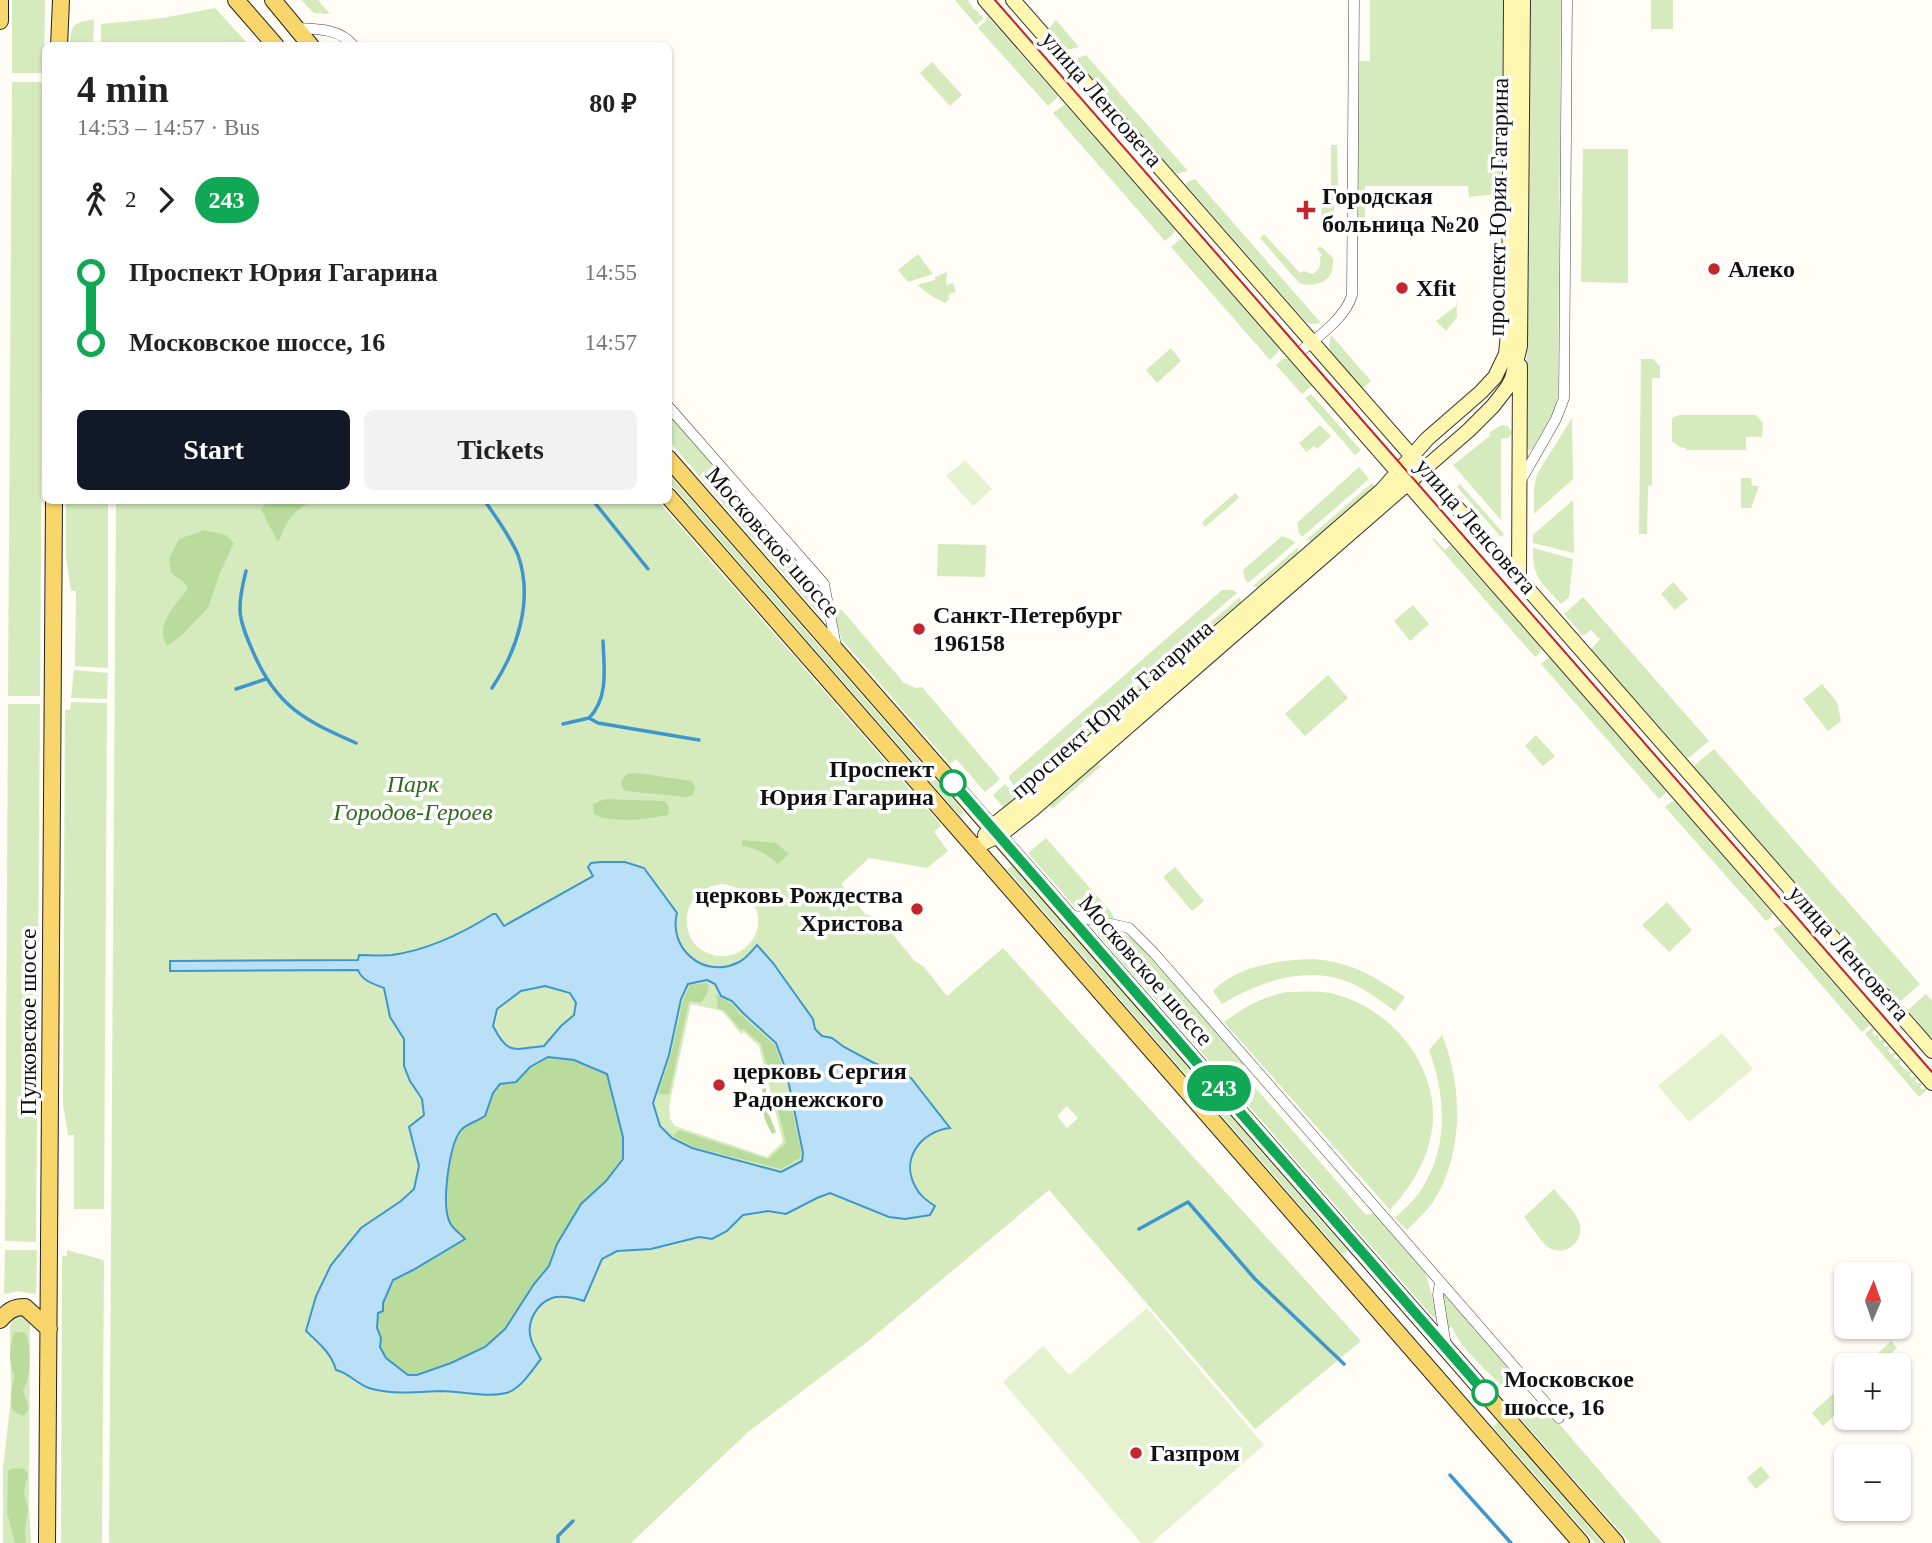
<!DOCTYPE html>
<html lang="en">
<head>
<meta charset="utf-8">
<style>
	body { margin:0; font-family:"Times New Roman",serif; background:#f2f2f2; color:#222; height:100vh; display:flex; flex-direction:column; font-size:26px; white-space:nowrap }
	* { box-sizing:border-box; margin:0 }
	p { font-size:23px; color:#767676 }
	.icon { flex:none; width:38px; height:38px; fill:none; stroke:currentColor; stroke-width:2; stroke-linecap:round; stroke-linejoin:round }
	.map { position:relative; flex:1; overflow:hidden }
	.details { position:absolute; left:42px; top:42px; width:630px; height:462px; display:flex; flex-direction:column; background:#fff; border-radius:10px; box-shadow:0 2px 5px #0004 }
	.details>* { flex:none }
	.badge { padding:0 14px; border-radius:23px; font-size:24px; line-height:46px }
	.needle { width:46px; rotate:2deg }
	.fabs { position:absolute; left:1834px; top:1262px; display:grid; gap:14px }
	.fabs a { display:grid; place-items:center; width:77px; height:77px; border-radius:10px; background:#fff; box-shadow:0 2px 5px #0004; font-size:35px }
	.map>.badge { position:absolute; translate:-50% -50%; box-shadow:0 0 0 4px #fff }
	.legs { display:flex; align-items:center; gap:10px; height:77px; padding:0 35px; font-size:23px }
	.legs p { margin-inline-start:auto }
	.headline { display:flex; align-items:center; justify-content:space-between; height:119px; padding:0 35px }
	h1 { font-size:38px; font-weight:700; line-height:52px }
	.action { display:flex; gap:14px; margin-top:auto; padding:14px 35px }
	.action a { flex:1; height:80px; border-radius:10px; background:#111827; color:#fff; font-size:28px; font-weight:700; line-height:80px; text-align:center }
	.action a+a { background:#f2f2f2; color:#222 }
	ul { padding:0 35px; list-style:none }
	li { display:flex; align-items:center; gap:24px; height:70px; font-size:26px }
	li i { display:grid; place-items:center; width:10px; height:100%; margin:0 9px; background:currentColor }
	li i::after { content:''; width:18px; height:18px; margin:-9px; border:5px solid; border-radius:50%; background:#fff }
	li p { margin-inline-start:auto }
	li:first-child i { background:linear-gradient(#0000 50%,currentColor 0) }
	li:last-child i { background:linear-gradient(currentColor 50%,#0000 0) }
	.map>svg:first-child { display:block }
</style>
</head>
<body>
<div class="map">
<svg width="1932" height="1543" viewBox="0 0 1932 1543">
	<rect width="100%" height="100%" fill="#fffdf5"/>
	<!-- green -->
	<path fill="#d5ebbd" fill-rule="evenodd" d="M12,0H45L44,73H12Z
		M301,0H318L330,14L314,13Z
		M955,0H968L970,5L971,4L974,10L976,9L980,16L981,15L984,18L976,25Z
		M1370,0H1503L1502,188L1497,194L1469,197L1468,186H1365V221H1356L1358,61H1370Z
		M1529,0H1561L1558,395L1554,411L1532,449L1529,451L1526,447Z
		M1651,0H1673V29H1651Z
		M215,8L249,45H101V24L163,18Z
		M987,16L1057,95V98L1048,106L978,28L987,20L986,18Z
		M94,20L93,45H70C70,26 74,21 94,20Z
		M1056,20L1079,47L1067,50L1049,28Z
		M1086,55L1188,171L1176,174L1077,61L1078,58Z
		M932,62L962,95L950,106L920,73Z
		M12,82H44L40,696H8Z
		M1065,104L1175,229L1174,233L1165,241L1053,113Z
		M1331,145H1337L1338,190L1334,196V229H1321L1322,189L1331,188Z
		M1583,149H1628V283L1581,282Z
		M1195,179L1321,323L1311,324L1305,321L1186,185L1187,182Z
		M1264,234L1300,273L1304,271L1313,274C1319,270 1321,266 1320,258L1322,255L1317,249L1320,246L1333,258C1333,262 1333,267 1332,271C1328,284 1310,287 1299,283L1260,238Z
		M1183,239L1279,348L1278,352L1270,360L1171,247L1179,240Z
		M918,254L933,274L908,282L898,270Z
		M947,272L946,285L953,283L956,292L949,294V299L945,303L933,297L917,285L935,280V277Z
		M1456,294L1457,317L1446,331L1436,321L1456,306Z
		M1331,335L1371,381L1362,389L1331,352L1329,345Z
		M1171,348L1181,361L1157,383L1146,370Z
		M1284,358L1288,359L1312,386L1302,394L1276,365Z
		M1641,359H1653L1660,366V378H1652V485L1648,486L1647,534H1639Z
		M1311,394L1361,450L1355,455L1305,398Z
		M668,412L816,581L822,604L821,613L817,612L669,441Z
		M1679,415H1756L1763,423L1762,437H1746V450H1686V448L1679,447L1672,441V418Z
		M1572,418L1573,479L1534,514V488L1537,474Z
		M1320,425L1331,436L1317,449L1314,446L1306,452L1299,443Z
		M1501,425L1508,426L1512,433L1509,438L1501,439V520L1453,465L1490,436L1489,433Z
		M1359,467L1369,479L1302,537L1299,533L1297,523Z
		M668,473L964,812L960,816L669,482Z
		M1741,478H1751L1752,486H1759L1751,508H1741Z
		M1372,483L1376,487L1313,541L1306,540Z
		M1460,484L1504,534L1501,537L1457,487Z
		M1235,493L1239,498L1205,527L1202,522Z
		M1573,500L1574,553L1533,543V535Z
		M66,501H108V668L75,666L76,591H71L66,557Z
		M116,501H658L941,825L934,832L948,851L927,868L869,858L841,884L865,914L880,919L914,960L924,967L947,996L1003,948L1361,1341L1255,1429L1049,1190L867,1342L748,1432L631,1543H109ZM723,884C752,888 770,919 750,943C743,951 732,957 721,956C675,953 675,888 723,884ZM691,1004L722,1011L741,1034L744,1032L759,1046L783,1142L767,1157L675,1126L670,1119L669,1106ZM1067,1106L1078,1118L1067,1128L1057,1116Z
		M1282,536L1292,540L1295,543L1248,583L1245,579L1243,570Z
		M1434,538L1445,550L1450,545L1541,648L1540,652L1535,657L1432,539Z
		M938,544L986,545L985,577L937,576Z
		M1298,547V554L1259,589L1253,586Z
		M1533,548L1573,559L1569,597L1561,604C1541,581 1533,580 1533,548Z
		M1673,582L1688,599L1675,610L1661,594Z
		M1222,590H1233L1237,593L1014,785L1009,779L1010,775Z
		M1240,597L1241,604L1022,794L1017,789Z
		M1583,597L1709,741L1690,757L1687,758L1591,649L1600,639L1591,630L1583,636L1564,614Z
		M1413,605L1429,624L1410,641L1394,621Z
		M837,609L842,610L904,683L916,688L922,687L1000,779L985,792L956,759L950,764L842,640L834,613Z
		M1549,657L1666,791L1665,794L1659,799L1541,664Z
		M74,670L108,673L107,699L71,698Z
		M1328,675L1348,698L1305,736L1285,714Z
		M1822,684L1837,702L1841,721L1828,731L1803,699Z
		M71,702L107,703L104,1209H74V1135H68L63,1105L65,710H70Z
		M8,704H40L36,1242L5,1241Z
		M1536,735L1555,756L1543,766L1525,746Z
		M1714,749L1920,984L1902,1000H1899L1694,767L1696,764Z
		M1095,762L1101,766L1052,809L1047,803Z
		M1005,784L1017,797L1005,809L993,795Z
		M1675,801L1772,913L1771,917L1766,921L1665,807L1671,802Z
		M1046,838L1112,913L1114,918L1113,920L1082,911L1074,906L1028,853Z
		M1012,865L1348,1251L1343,1255L1007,869Z
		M1175,867L1204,901L1192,911L1163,877Z
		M1667,902L1692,930L1669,952L1642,925Z
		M1782,924L1870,1025L1862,1032L1773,929Z
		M1099,927L1128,936L1138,943L1244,1064L1240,1070L1366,1215L1374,1213L1425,1271L1437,1313L1436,1318L1432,1316L1143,985L1144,984H1141L1098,934L1097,929Z
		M1312,959C1352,962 1372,975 1405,997L1395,1011C1379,1000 1362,986 1343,980C1302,966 1257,983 1222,1004L1213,991C1237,966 1279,960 1312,959Z
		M1286,992C1301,992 1320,990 1334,994C1395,1009 1444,1073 1431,1136C1425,1165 1409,1189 1390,1210L1224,1022C1246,1006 1260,998 1286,992Z
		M1926,994L1932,1001V1035L1930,1037L1908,1010Z
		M1873,1027L1875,1030L1872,1032L1875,1036L1878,1034L1880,1036L1878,1039L1880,1041L1883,1039L1885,1042L1883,1044L1885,1047L1888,1045L1890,1048L1888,1050L1891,1054L1894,1052L1896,1054L1893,1056L1896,1060L1899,1058L1901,1060L1899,1063L1907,1072L1910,1070L1912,1072L1910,1075L1912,1078L1915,1076L1917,1078L1915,1081L1918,1084L1920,1082L1922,1084L1920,1087L1922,1089L1925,1088L1927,1090L1919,1097L1865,1034Z
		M1442,1035C1463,1086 1464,1155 1433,1202C1425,1213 1416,1221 1407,1230L1395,1218C1404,1209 1414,1201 1421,1190C1449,1146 1446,1097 1429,1050Z
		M1554,1189C1562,1200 1577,1212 1580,1225C1584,1242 1564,1258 1548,1247C1539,1240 1532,1226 1524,1217Z
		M5,1250H37L36,1293L35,1294L18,1291L6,1294L4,1293Z
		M67,1250L103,1260L104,1262L102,1543H61L62,1256H67Z
		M1445,1294L1515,1374L1502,1386C1487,1371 1460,1348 1452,1327L1448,1328L1443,1295Z
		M18,1316L25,1317L30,1324L29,1505L31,1543H3V1468L11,1398L10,1327L13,1319Z
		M1891,1341L1897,1348L1878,1365H1865Z
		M1846,1382V1405L1823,1426L1812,1413Z
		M1541,1403L1662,1543H1630L1514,1411L1521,1405Z
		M1498,1422L1603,1543H1595L1493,1427Z
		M1761,1466L1770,1477L1756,1489L1747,1478Z"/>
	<!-- forest -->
	<path fill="#b9dc9c" d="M268,501V500L312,501C291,513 288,520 278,542L261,510Z
		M204,530L226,535L234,543L220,573L208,608L181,636L167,646C154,624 176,605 188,588L184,582L171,573L169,559L179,539Z
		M636,773L692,781L695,787L693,795L686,797L625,791L622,786L621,781L627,774Z
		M604,799L665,801L669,807L668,815C649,819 610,824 594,814L593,804Z
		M742,840L776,843L789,854L778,864C767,854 757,848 742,846Z
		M705,983L709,984L708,992L701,1003L689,1001L669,1095L658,1094L671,1054L683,1000L690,985Z
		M716,994L732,1004L742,1016L775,1045L783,1070L772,1085L761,1044L744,1029L741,1030L724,1010L718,1009Z
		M548,1057L574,1060L607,1074L623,1137V1159L606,1181L581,1204L557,1244L549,1266L534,1284L505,1329L485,1347L451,1363L417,1375H407L385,1358L380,1347L381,1338L377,1328L378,1313L383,1311V1303L393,1280L413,1270L450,1224C445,1202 445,1140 465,1126C471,1122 479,1120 485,1116L493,1093L500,1084L516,1081L530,1067Z
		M766,1088L767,1110L776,1132L772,1134C761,1113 763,1112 762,1089Z
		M791,1104L801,1152L800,1158L781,1169L694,1147L673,1136L679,1130L768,1159L786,1143L777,1106Z
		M15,1332L25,1333C32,1345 31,1379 23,1390L29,1408L24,1416C21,1414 17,1414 14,1411C8,1407 12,1383 15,1377C8,1365 9,1344 15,1332Z
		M13,1468L24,1469L28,1474L24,1491L28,1510L25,1531L26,1543H15L7,1512L8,1471Z"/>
	<!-- pitch -->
	<path fill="#e6f2cf" d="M965,460L992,489L973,506L946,476Z
		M1722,1033L1753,1069L1689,1122L1658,1086Z
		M1147,1308L1264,1445L1152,1543H1141L1003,1382L1043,1346L1069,1375Z"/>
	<!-- water -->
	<path fill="#b9e0f7" stroke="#3f96cf" stroke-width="2" fill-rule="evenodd" d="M601,862H625L644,868L677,913C668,948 703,979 737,963C745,960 751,952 757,945L773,963L813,1019L815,1029L822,1036L832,1038L844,1047L874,1063L911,1078L950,1128C922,1131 900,1158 915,1186C919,1195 926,1200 935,1206L930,1215L905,1219L889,1217L830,1193L817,1198L786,1214L768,1211L743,1215L727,1231L712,1239L699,1237L651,1249L617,1251L602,1259L584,1301C574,1298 562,1295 552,1298C536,1304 526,1323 531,1339C533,1346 537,1352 541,1359C532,1370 521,1389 506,1393C487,1398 460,1391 440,1391C418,1392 391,1395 369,1388C357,1384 349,1373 336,1370C332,1354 318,1342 306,1331L316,1296L331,1265L361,1228L401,1201L414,1189L419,1166L409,1127L424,1115L422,1099L410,1081L404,1066V1039L390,1017L384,988C374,984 362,981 358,970L170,971V961L358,960L359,955C369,955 381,956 392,955C428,950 463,933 493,914H496L504,926L593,876L588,867L591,863ZM707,980L715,984L721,996L732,1001L743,1013L776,1043L786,1070L803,1153L802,1161L781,1172L692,1148L672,1138L660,1126L653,1103L669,1055L681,999L688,984ZM545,986L570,993L576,1003L574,1015L561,1026L544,1046C514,1049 508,1056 493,1026L497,1009L521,991ZM548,1057L574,1060L607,1074L623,1137V1159L606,1181L581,1204L557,1244L549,1266L534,1284L505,1329L485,1347L451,1363L417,1375H408L386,1358L380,1347L381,1338L377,1328L378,1313L383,1311V1303L393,1280L413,1270L465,1239C461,1234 453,1229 450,1223C441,1205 449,1145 461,1130C466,1124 478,1121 485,1116L493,1093L500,1084L516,1082L530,1067Z"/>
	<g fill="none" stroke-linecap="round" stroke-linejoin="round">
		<!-- stream -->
		<path stroke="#3f96cf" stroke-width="3.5" d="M484,500C496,517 510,536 518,555C534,600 517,651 492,688
			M595,503L648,569
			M246,571C236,610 238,618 254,654C277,707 306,721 356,743
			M236,689L266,679
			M589,718L598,723L699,740
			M563,724L589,718C609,698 604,667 603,641
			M1139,1229L1188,1202L1255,1279L1344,1364
			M1450,1475L1511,1543
			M558,1543V1536L573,1521"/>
		<defs>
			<path id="street" d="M296,28C317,29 339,28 354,46
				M1296,355C1314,340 1346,318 1352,295L1354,0
				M668,406L824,584L836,646
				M1520,482L1556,419L1564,398L1567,0
				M1070,915L1129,928L1154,953L1559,1418
				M1440,1282L1438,1295L1446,1346"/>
			<path id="secondary" d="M985,0L1932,1083
				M1013,0L1932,1051
				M1519,578L1520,366
				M985,835L991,827L1024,801L1382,490L1427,439L1481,392L1495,377L1506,354L1509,324L1511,0
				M974,847L999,836L1032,810L1469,430L1493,406L1507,388L1512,379L1520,346L1523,0"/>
			<path id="primary" d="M236,0L276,46
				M273,0L311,46
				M0,21V0
				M59,46L61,0
				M668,458L1616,1543
				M668,496L1581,1543
				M0,1320C8,1311 13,1307 25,1307L49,1329
				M47,1543L54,500"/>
		</defs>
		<!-- street casing -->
		<use href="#street" stroke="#444" stroke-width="11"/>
		<!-- secondary casing -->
		<use href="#secondary" stroke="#333" stroke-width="16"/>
		<!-- primary casing -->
		<use href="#primary" stroke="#222" stroke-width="18"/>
		<!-- street -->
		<use href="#street" stroke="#fff" stroke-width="10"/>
		<!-- secondary -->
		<use href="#secondary" stroke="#fff6b0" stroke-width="14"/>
		<!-- primary -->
		<use href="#primary" stroke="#f9d66b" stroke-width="16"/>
		<!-- tram -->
		<path stroke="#c4262e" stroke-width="2" d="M995,0L1932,1072"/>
	</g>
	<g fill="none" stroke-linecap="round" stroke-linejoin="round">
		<defs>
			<path id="line-1" d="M953,783L1485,1393"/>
		</defs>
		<!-- line-1 casing -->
		<use href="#line-1" stroke="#fff" stroke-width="16"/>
		<!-- line-1 -->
		<use href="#line-1" stroke="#10a855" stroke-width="10"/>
	</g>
	<!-- markers -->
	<g fill="#c4262e" stroke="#fff" stroke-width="2.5">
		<path d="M1302.5 199.5h7v7h7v7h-7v7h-7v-7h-7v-7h7z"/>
		<circle cx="1714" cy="269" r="7"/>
		<circle cx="1402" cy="288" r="7"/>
		<circle cx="919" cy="629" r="7"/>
		<circle cx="917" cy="909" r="7"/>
		<circle cx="719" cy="1085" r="7"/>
		<circle cx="1136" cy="1453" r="7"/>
	</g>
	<g fill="#fff" stroke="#10a855" stroke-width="3.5">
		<circle cx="953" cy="783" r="12"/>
		<circle cx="1485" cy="1393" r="12"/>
	</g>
	<g text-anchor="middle" stroke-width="7" stroke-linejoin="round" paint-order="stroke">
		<!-- street labels -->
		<g font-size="24" fill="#111" stroke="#fff">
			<text transform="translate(1102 99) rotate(49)" y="8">улица Ленсовета</text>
			<text transform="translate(1498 207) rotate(-89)" y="8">проспект Юрия Гагарина</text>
			<text transform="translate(1476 526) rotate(49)" y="8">улица Ленсовета</text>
			<text transform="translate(773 542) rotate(49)" y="8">Московское шоссе</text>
			<text transform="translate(1112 709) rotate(-41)" y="8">проспект Юрия Гагарина</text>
			<text transform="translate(1849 953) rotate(49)" y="8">улица Ленсовета</text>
			<text transform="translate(1146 970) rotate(49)" y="8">Московское шоссе</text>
			<text transform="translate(28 1022) rotate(-90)" y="8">Пулковское шоссе</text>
		</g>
		<!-- poi labels -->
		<g font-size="24" font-weight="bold" fill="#111" stroke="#fff" text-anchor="start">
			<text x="1322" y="204">Городская<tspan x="1322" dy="28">больница №20</tspan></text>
			<text x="1728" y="277">Алеко</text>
			<text x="1416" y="296">Xfit</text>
			<text x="933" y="623">Санкт-Петербург<tspan x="933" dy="28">196158</tspan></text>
			<text x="903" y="903" text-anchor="end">церковь Рождества<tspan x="903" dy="28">Христова</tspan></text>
			<text x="733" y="1079">церковь Сергия<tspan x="733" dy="28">Радонежского</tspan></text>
			<text x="1150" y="1461">Газпром</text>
		</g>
		<!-- stop labels -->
		<g font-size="24" font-weight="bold" fill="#111" stroke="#fff" text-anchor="end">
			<text x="934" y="777">Проспект<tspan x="934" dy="28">Юрия Гагарина</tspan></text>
			<text x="1504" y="1387" text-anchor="start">Московское<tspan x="1504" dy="28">шоссе, 16</tspan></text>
		</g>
		<!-- park labels -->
		<g font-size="24" font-style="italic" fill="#2f6b1f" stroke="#fff">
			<text x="413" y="792">Парк<tspan x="413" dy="28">Городов-Героев</tspan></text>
		</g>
	</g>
</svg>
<div class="fabs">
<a><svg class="needle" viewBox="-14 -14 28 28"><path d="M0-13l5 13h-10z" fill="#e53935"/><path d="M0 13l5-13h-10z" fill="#767676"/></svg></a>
<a>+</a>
<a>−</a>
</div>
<b class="badge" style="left:1219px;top:1088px;background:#10a855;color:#fff">243</b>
<section class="details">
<div class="headline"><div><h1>4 min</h1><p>14:53 – 14:57 · Bus</p></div><b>80 ₽</b></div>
<div class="legs"><svg class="icon" aria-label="walk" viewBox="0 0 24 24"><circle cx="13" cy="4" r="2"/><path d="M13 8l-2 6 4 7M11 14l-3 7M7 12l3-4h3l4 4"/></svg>2<svg class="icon" aria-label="forward" viewBox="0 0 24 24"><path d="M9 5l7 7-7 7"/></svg><b class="badge" style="background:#10a855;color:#fff">243</b></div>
<ul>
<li><i style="color:#10a855"></i><b>Проспект Юрия Гагарина</b><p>14:55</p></li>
<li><i style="color:#10a855"></i><b>Московское шоссе, 16</b><p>14:57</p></li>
</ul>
<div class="action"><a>Start</a><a>Tickets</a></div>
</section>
</div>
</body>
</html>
